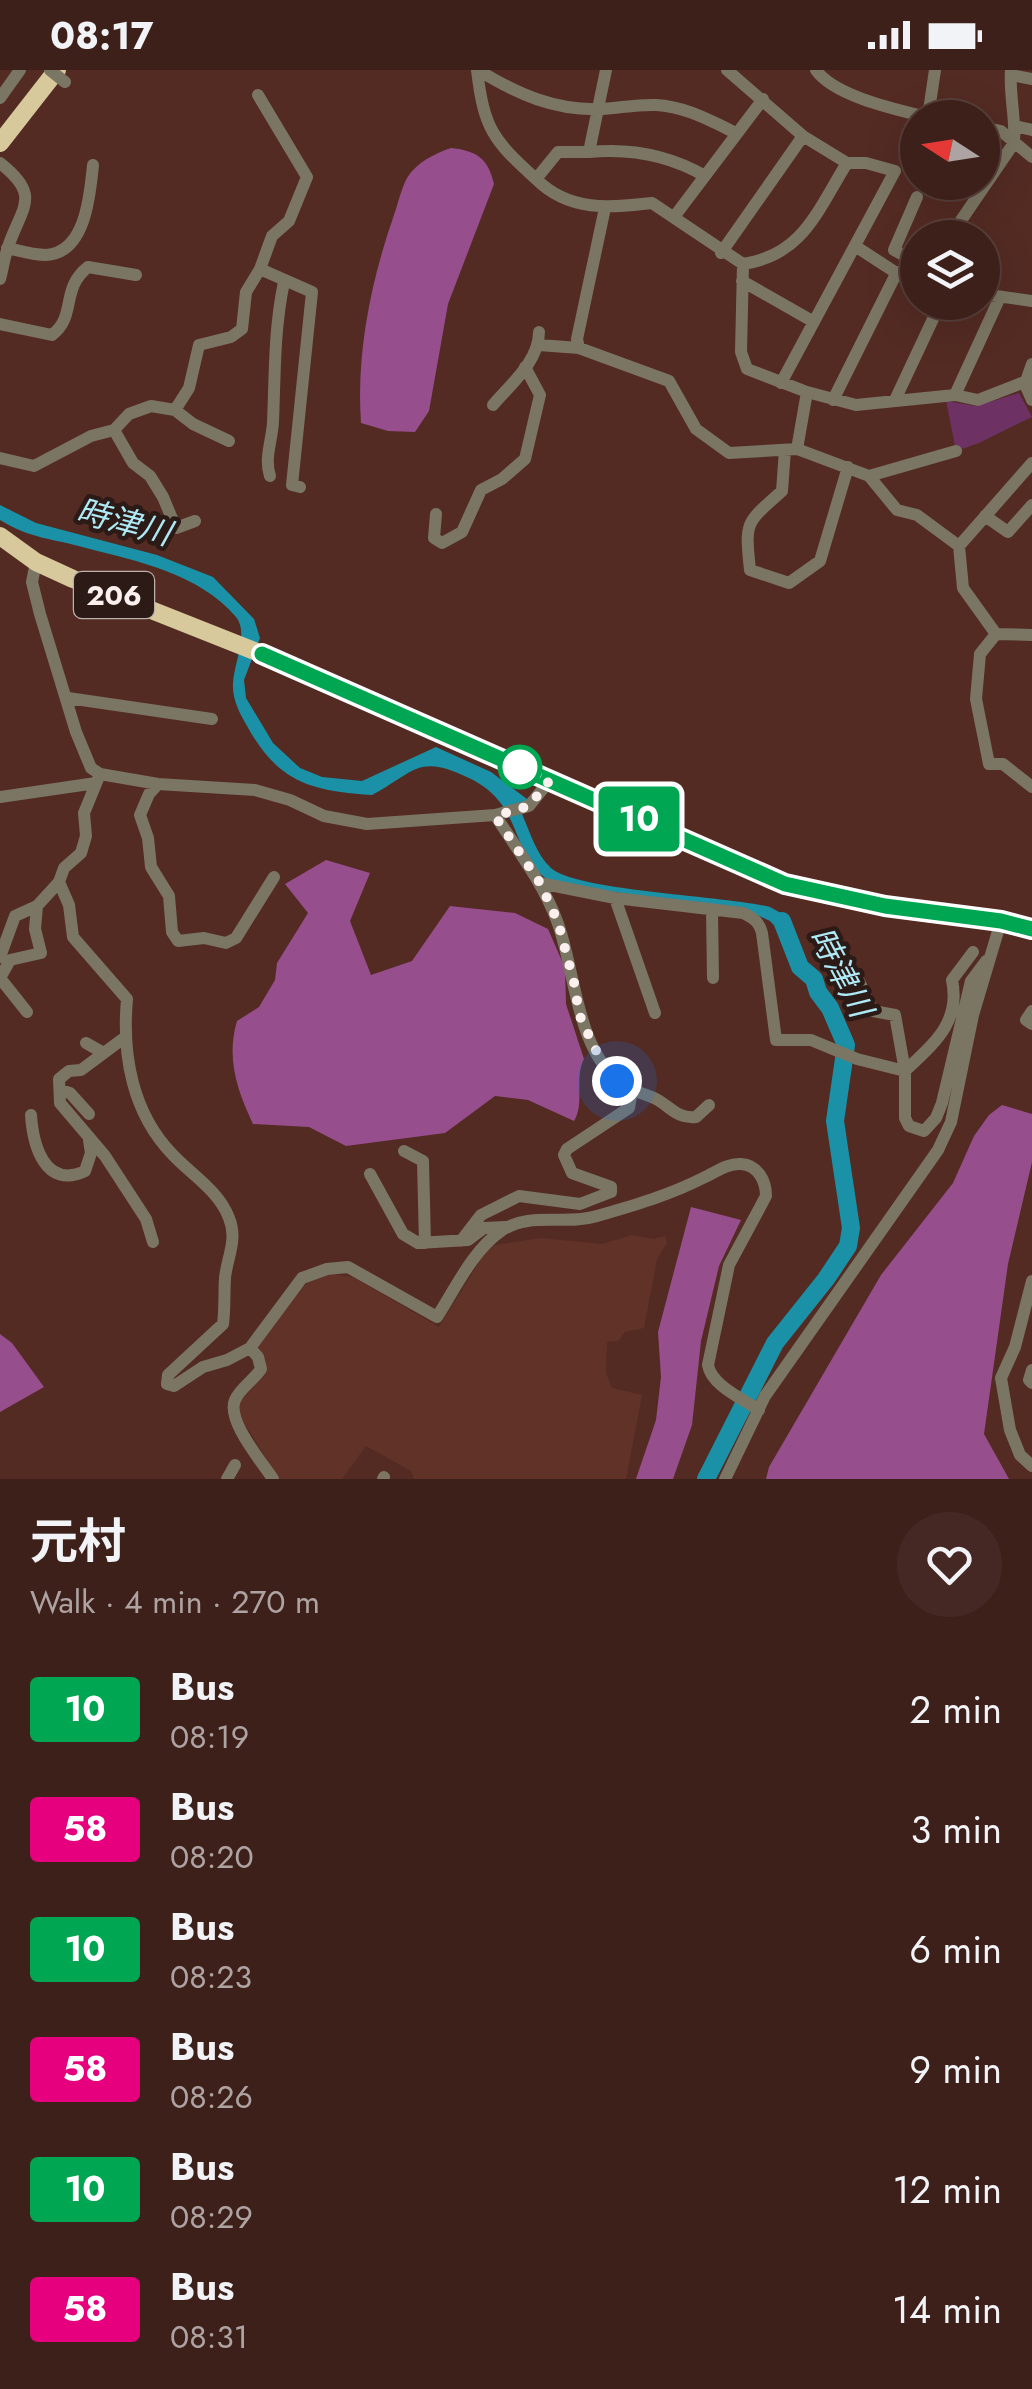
<!DOCTYPE html>
<html lang="en">
<head>
<meta charset="utf-8">
<style>
	body { margin:0; font-family:Jost,"Noto Sans JP",sans-serif; background:#452823; color:#f1f3f6; height:100vh; display:flex; flex-direction:column; font-size:38px; white-space:nowrap }
	* { box-sizing:border-box; margin:0 }
	p { font-size:32px; color:#ada3a2 }
	.icon { flex:none; width:55px; height:55px; fill:none; stroke:currentColor; stroke-width:2; stroke-linecap:round; stroke-linejoin:round }
	.map { position:relative; height:1409px; overflow:hidden }
	.panel { display:flex; flex-direction:column; background:#3e201a; flex:1 }
	.panel>* { flex:none }
	.badge { padding:0 20px; border-radius:8px; font-size:35px; line-height:65px }
	.needle { width:65px; rotate:282deg }
	.controls { position:absolute; left:900px; top:30px; display:grid; gap:20px }
	.controls a { display:grid; place-items:center; width:100px; height:100px; border-radius:50%; background:#3e201a; box-shadow:0 10px 40px #0002,0 0 0 2px #573e39; font-size:50px }
	.you { position:absolute; width:50px; height:50px; margin:-25px; border:8px solid #fff; border-radius:50%; background:#1a73e8; box-shadow:0 0 0 15px #1a73e833 }
	.map>.badge { position:absolute; translate:-50% -50%; box-shadow:0 0 0 5px #fff }
	.round { display:grid; place-items:center; flex:none; width:105px; height:105px; border-radius:52px; background:#452823 }
	.headline { display:flex; align-items:center; justify-content:space-between; height:170px; padding:0 30px }
	h1 { font-size:48px; font-weight:700; line-height:75px }
	ul { padding:0; list-style:none }
	li { display:flex; align-items:center; gap:30px; height:120px; padding:0 30px }
	li div { flex:1 }
	li b { display:block; font-size:38px }
	li em { font-style:normal }
	li .badge { min-width:110px; font-weight:700; text-align:center }
	.status { display:flex; justify-content:space-between; align-items:center; height:70px; padding:0 50px; background:#3e201a; direction:ltr }
	.status svg { height:28px; fill:currentColor }
	.map>svg:first-child { display:block }
</style>
</head>
<body>
<div class="status"><b>08:17</b><svg viewBox="0 0 49 12"><path d="M0 12V9h3v3zM5 12V6h3v6zM10 12V3h3v9zM15 12V0h3v12zM26 1h20v11H26zM47 4h2v5h-2z"/></svg></div>
<div class="map">
<svg width="1032" height="1409" viewBox="0 0 1032 1409">
	<rect width="100%" height="100%" fill="#532b23"/>
	<!-- built -->
	<path fill="#613228" d="M632,1165L654,1169L665,1166L667,1173L657,1189L644,1258L625,1262L618,1271L607,1272L606,1303L612,1318L642,1325L626,1409H414L411,1401L366,1376L342,1409H279L240,1346L239,1333L265,1305L264,1289L256,1277L306,1214L321,1203L353,1207L439,1257L489,1176L541,1168L602,1174Z"/>
	<!-- green -->
	<path fill="#6d3164" d="M1019,323L1032,347L979,373L956,381L946,331L976,336Z"/>
	<!-- forest -->
	<path fill="#974e8c" d="M451,78C477,81 488,88 494,114L448,234L429,341L415,362L388,361L361,353C356,283 371,211 394,145C398,134 401,119 407,108C417,92 434,84 451,78Z
		M326,790L370,803L350,851L371,905L412,891L450,836L515,843L548,859L565,898L566,934L584,989C574,1009 585,1033 574,1051L528,1030L495,1026L445,1063L346,1076L309,1057L253,1054C237,1020 226,988 237,951L259,937L275,910L277,893L308,843L285,814Z
		M1002,1035L1032,1044V1092L1008,1194L984,1364L1009,1409H766L769,1397L881,1205L953,1113L974,1066L989,1045Z
		M691,1137L741,1150L719,1196L701,1271L692,1355L673,1409H636L656,1350L661,1307L658,1262Z
		M0,1264L12,1273L44,1317L0,1342Z"/>
	<!-- water -->
	<path fill="#1a91a6" d="M0,435L36,453L157,485L213,507L254,549L260,568L244,610L246,628L273,673L300,698L322,707L362,711L436,677L491,702L527,729L522,744C530,762 536,784 551,798C576,821 727,826 770,837L788,847L793,868L788,870L770,851L751,842L553,813C508,787 526,735 469,708C418,683 415,702 372,725C310,721 278,712 247,656C239,642 232,629 233,613C234,593 249,563 236,547C200,504 137,491 86,478C51,468 31,469 0,450Z"/>
	<g fill="none" stroke-linecap="round" stroke-linejoin="round">
		<!-- river -->
		<path stroke="#1a91a6" stroke-width="18" d="M706,1409L775,1273L826,1209L848,1176L851,1158L835,1051L846,975L830,938L818,922L814,909L800,897L782,851"/>
		<!-- minor -->
		<path stroke="#7b7563" stroke-width="12" d="M477,0C484,59 493,70 536,109
			M478,0C517,24 555,41 602,39C620,38 638,34 656,35C684,36 711,51 736,63
			M606,0L589,82H558L536,109C569,142 610,138 652,133L743,194C803,185 817,141 847,93
			M727,0L803,66L847,93H866L895,101L781,313
			M816,0C835,27 899,40 931,48
			M1011,5L1032,9
			M0,28L20,0
			M928,47L935,0
			M1015,56L1032,60
			M982,57L1001,61L1032,87
			M589,82C630,78 669,85 705,106
			M0,93C42,126 22,136 8,177C4,188 3,199 0,209
			M917,127L894,180L918,193
			M605,138L577,269L579,278L669,311L696,359L729,383L797,379L869,406L897,440L917,445L959,476L963,518L996,564
			M674,147L763,29
			M949,168L1014,73C1016,48 1009,25 1011,0
			M855,176L918,217
			M7,178C20,181 34,185 46,185C86,183 90,124 93,95
			M721,183L803,66
			M743,194L741,282L747,299L807,322L856,335L955,325L978,330L1032,309
			M260,199L312,222L292,415L300,417
			M742,211L814,252
			M982,224L1032,231
			M0,254L52,265C77,246 60,219 88,197L136,205
			M539,275L579,278
			M1032,294L1025,314L1032,330
			M955,325L1000,227
			M833,330L897,202
			M895,330L941,232
			M493,335C511,314 539,291 539,262
			M175,340L193,354L229,371
			M114,360L133,393L150,406L163,427L176,458L195,451
			M797,379L807,322
			M785,380L782,421C745,454 745,451 750,500L789,513L820,491L848,397
			M0,388L34,396L91,366L114,360L129,344L151,336L175,340L189,318L199,275L231,267L242,259L246,222L260,199L272,166L289,151L307,107L258,25
			M270,406C264,388 272,371 273,352C275,305 274,259 284,212
			M869,406L956,381
			M436,444L434,468L442,473L462,462L481,420L502,409L525,389L540,325L525,297
			M985,446L1008,462L1032,435
			M959,476L1032,393
			M36,492L32,512L40,544L76,662L91,698L100,704L158,714L255,720L290,730L324,746L367,754L495,745L529,736L550,710
			M996,564L980,584L976,629L989,694H1003L1032,717
			M996,564L1032,565
			M68,628L212,649
			M100,704L84,743L86,766L81,783L64,798L59,812L69,835L73,867L127,929C122,985 132,1043 173,1085C192,1105 219,1121 229,1148C238,1170 227,1187 225,1208C224,1223 225,1239 223,1254L168,1305L167,1314L174,1316L203,1297L227,1290L250,1278L302,1208L327,1199L348,1197L437,1247C455,1219 473,1180 501,1161C530,1141 565,1156 597,1146C635,1135 670,1125 705,1107C716,1102 728,1093 741,1094C758,1095 766,1111 766,1126L729,1195L708,1295C711,1315 743,1329 759,1340
			M158,714L149,724L140,745L148,768L151,797L169,826L172,862L178,871L204,868L226,873L236,868L274,807
			M0,727L96,713
			M495,745C517,779 543,813 557,851C576,901 575,978 621,1013C632,1022 644,1023 656,1029C671,1037 677,1049 696,1047L709,1035
			M540,813L615,828L743,843C754,848 759,852 762,863L776,970H811L857,989L905,1001C933,974 961,953 952,910L973,882
			M615,828L655,943
			M712,840L713,908
			M0,887L15,846L37,836L59,812
			M837,888L857,907L873,941L895,945L905,1001V1048L909,1056L924,1061L936,1048L942,1033L971,911L986,891
			M1032,941L1026,950L1032,954
			M27,942L0,908L10,890L41,883L35,859L37,836
			M124,968L81,1000L69,1001L59,1009L60,1033L105,1086L146,1149L153,1172
			M86,973L102,982
			M60,1020L70,1023L89,1044
			M31,1045C33,1075 45,1120 85,1101L91,1083L89,1070
			M404,1081L423,1091L425,1173
			M370,1104L403,1164L418,1173L468,1170L484,1158L505,1157
			M461,1171L481,1145L519,1126L580,1134L611,1122V1117L572,1103L564,1085L567,1079L629,1038L632,1021
			M1032,1211L1015,1277L1001,1308L1010,1360L1020,1385L1032,1396
			M250,1278L258,1287L261,1299C254,1310 240,1318 235,1330C226,1350 262,1392 273,1409
			M1032,1300L1029,1310L1032,1313
			M227,1409L235,1395
			M383,1409L384,1407
			M725,1409L765,1326L938,1080L951,1052L973,945L1001,851"/>
		<!-- highway -->
		<path stroke="#d7c99c" stroke-width="18" d="M0,73L57,0
			M0,466L36,492L73,509L262,584L785,814L885,836L1001,851L1032,859"/>
		<!-- minor-bridge -->
		<path stroke="#7b7563" stroke-width="12" d="M50,0L65,12"/>
	</g>
	<g fill="none" stroke-linecap="round" stroke-linejoin="round">
		<defs>
			<path id="line" d="M262,584L785,814L885,836L1001,851L1032,859"/>
		</defs>
		<!-- line casing -->
		<use href="#line" stroke="#fff" stroke-width="22"/>
		<!-- line -->
		<use href="#line" stroke="#00a651" stroke-width="15"/>
		<!-- walk -->
		<path stroke="#fbf0ee" stroke-width="10" stroke-dasharray="0 18" d="M520,697L550,710L529,736L495,746L540,813L558,852L576,920L578,942L595,979L617,1011"/>
	</g>
	<!-- markers -->
	<circle fill="#fff" stroke="#00a651" stroke-width="5" cx="520" cy="697" r="20"/>
	<g text-anchor="middle" stroke-width="9" stroke-linejoin="round" paint-order="stroke">
		<!-- shield labels -->
		<rect fill="#2c1a16" stroke="#bdb0ad" stroke-width="2.5" x="74" y="502" width="80" height="46" rx="8"/>
		<g font-size="28" font-weight="bold" fill="#fbf0ee">
			<text x="114" y="535">206</text>
		</g>
		<!-- water labels -->
		<g font-size="32" font-style="italic" fill="#aee9f6" stroke="#2c1a16">
			<text transform="translate(124 452) rotate(15)" y="11">時津川</text>
			<text transform="translate(841 902) rotate(62)" y="11">時津川</text>
		</g>
	</g>
</svg>
<div class="controls">
<a><svg class="needle" viewBox="-14 -14 28 28"><path d="M0-13l5 13h-10z" fill="#e53935"/><path d="M0 13l5-13h-10z" fill="#ada3a2"/></svg></a>
<a><svg class="icon" aria-label="layers" viewBox="0 0 24 24"><path d="M12 4l9 5-9 5-9-5zM3 14l9 5 9-5"/></svg></a>
</div>
<div class="you" style="left:617px;top:1011px"></div>
<b class="badge" style="left:639px;top:749px;background:#00a651;color:#fff">10</b>
</div>
<section class="panel">
<div class="headline"><div><h1>元村</h1><p>Walk · 4 min · 270 m</p></div><a class="round"><svg class="icon" aria-label="heart" viewBox="0 0 24 24"><path d="M12 20l-8-8c-3-5 5-10 8-4 3-6 11-1 8 4z"/></svg></a></div>
<ul>
<li><span class="badge" style="background:#00a651;color:#fff">10</span><div><b>Bus</b><p>08:19</p></div><em>2 min</em></li>
<li><span class="badge" style="background:#e6007e;color:#fff">58</span><div><b>Bus</b><p>08:20</p></div><em>3 min</em></li>
<li><span class="badge" style="background:#00a651;color:#fff">10</span><div><b>Bus</b><p>08:23</p></div><em>6 min</em></li>
<li><span class="badge" style="background:#e6007e;color:#fff">58</span><div><b>Bus</b><p>08:26</p></div><em>9 min</em></li>
<li><span class="badge" style="background:#00a651;color:#fff">10</span><div><b>Bus</b><p>08:29</p></div><em>12 min</em></li>
<li><span class="badge" style="background:#e6007e;color:#fff">58</span><div><b>Bus</b><p>08:31</p></div><em>14 min</em></li>
</ul>
</section>
</body>
</html>
